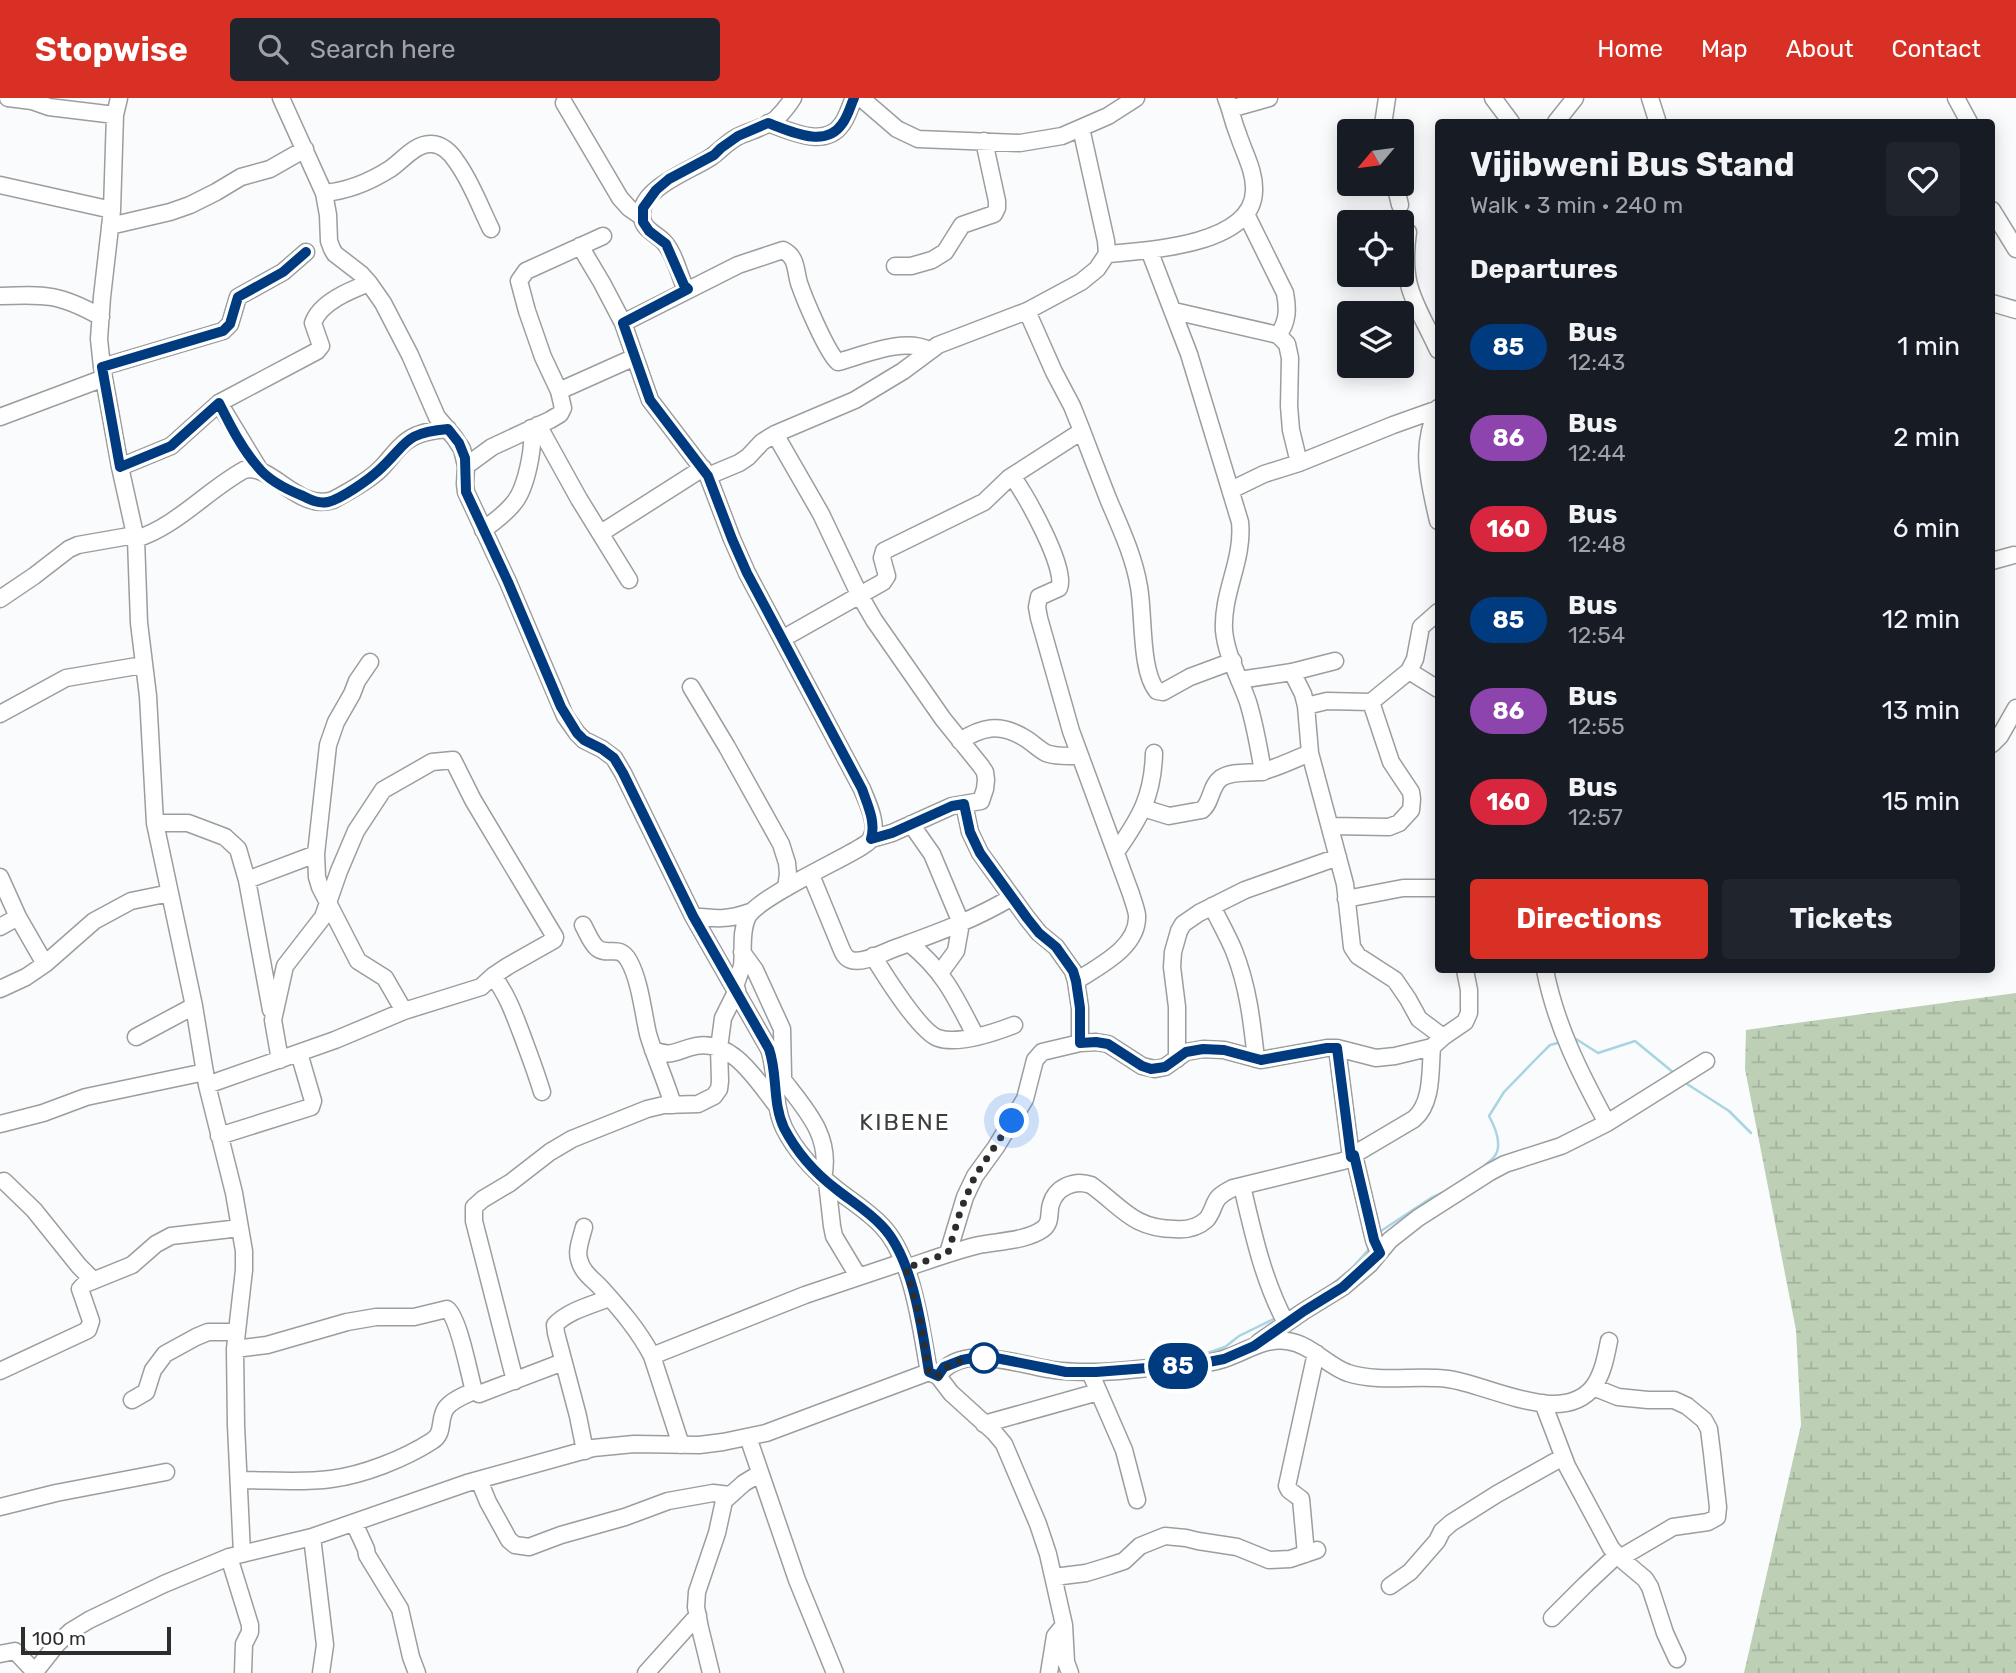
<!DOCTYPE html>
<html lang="en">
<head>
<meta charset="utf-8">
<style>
	body { margin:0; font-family:Rubik,sans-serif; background:#20242c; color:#f1f3f6; height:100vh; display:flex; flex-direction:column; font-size:26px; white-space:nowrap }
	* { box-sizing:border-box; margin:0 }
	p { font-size:23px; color:#9ea1a6 }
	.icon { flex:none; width:38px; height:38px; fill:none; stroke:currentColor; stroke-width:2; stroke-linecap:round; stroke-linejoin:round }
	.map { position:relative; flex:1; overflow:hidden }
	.side { position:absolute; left:1435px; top:21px; width:560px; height:854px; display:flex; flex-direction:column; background:#171b24; border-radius:7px; box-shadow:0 4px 18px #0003 }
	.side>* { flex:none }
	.badge { padding:0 14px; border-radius:23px; font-size:24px; line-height:46px }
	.needle { width:46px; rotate:241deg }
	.fabs { position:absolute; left:1337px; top:21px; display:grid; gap:14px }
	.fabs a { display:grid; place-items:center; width:77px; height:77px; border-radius:7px; background:#171b24; box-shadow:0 4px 18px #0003; font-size:35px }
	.scale { position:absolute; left:21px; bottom:18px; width:150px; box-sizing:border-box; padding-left:7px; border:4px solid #2d2d2e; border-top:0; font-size:19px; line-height:24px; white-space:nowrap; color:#2d2d2e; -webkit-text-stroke:5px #fff; paint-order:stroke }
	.you { position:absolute; width:35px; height:35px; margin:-18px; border:5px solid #fff; border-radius:50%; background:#1a73e8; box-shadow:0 0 0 10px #1a73e833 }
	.map>.badge { position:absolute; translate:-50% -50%; box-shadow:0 0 0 4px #fff }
	h2 { padding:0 35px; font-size:26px; line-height:63px }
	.round { display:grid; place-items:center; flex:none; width:74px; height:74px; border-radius:7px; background:#20242c }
	.headline { display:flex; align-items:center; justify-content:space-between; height:119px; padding:0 35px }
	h1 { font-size:33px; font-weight:700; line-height:52px }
	.button { display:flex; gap:14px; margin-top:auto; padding:14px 35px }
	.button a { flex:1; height:80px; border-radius:7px; background:#d93025; color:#fff; font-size:28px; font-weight:700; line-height:80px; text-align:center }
	.button a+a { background:#20242c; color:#f1f3f6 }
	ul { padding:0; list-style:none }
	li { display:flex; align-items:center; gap:21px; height:91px; padding:0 35px }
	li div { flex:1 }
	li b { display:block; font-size:26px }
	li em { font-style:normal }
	li .badge { min-width:77px; font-weight:700; text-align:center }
	header { display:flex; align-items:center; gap:42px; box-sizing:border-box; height:98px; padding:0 35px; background:#d93025; color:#fff }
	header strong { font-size:33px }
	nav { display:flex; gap:38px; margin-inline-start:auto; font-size:24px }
	.search { width:490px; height:63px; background:#20242c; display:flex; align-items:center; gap:18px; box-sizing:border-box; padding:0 24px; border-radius:7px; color:#9ea1a6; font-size:26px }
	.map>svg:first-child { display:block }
</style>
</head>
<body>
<header>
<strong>Stopwise</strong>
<div class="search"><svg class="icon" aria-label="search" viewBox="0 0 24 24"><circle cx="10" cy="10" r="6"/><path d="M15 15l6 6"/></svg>Search here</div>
<nav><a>Home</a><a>Map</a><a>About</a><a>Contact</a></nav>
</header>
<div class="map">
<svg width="2016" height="1575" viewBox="0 0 2016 1575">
	<defs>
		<pattern id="wetland-marsh" width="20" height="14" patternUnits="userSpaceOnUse" patternTransform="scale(1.75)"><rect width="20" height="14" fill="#bdcfb5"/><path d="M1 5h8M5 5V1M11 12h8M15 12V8" fill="none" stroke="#a3b29c"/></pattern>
	</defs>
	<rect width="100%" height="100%" fill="#fafbfc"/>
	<!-- wetland -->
	<path fill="url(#wetland-marsh)" d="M2016,895V1575H1744L1801,1327L1796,1232L1745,971L1746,932Z"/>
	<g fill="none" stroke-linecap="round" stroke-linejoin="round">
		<!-- stream -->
		<path stroke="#a8d5e1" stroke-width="2.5" d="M1572,942L1576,941L1598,955L1635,943L1674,975
			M1684,984L1729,1013L1751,1035
			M1481,1071C1485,1066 1490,1064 1494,1059C1503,1048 1495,1029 1489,1018L1504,994L1537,960L1550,947L1562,944
			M1378,1135L1431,1100L1446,1093
			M1329,1189L1352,1170L1370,1150
			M1287,1214L1299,1207
			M1193,1260L1225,1249L1239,1238L1278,1219"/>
		<defs>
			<path id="minor" d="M8,0L32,3L49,9L115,17
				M119,0L115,17L112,112L102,199L99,241L102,269L120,369L136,441L139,525L148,598L155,725L194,908L207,987L234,1095L244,1153V1172L235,1251L236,1327L242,1456
				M281,0L324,95L328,117L329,143L332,151L335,156L361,176L369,185L383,205L410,257L437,319L454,339L462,351L466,368L465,386L466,394L508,484L565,618L577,635L584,642L602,651L614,660L623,675L693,818L769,951C778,977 772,1004 784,1030C796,1054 815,1074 836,1091C851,1103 868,1113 882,1128C913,1160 921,1231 929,1274
				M861,0L897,31L918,41L1020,45L1062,38L1108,18L1136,0
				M1493,0L1511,24
				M1650,0L1657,22
				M1956,0L1969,24
				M564,5L620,100L629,110L642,119
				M1230,11L1269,0
				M1556,24L1575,0
				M768,25C790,33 825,51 842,26C848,18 850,8 854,0
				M1382,33L1387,0
				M1395,86L1400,107
				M0,87L112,112
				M324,95C347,93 371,83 390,71C402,63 415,46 430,46C441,45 451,55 456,63C471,83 480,109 491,131
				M1992,112L2016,151
				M1246,116L1285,195C1288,211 1288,224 1278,237
				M110,128L170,114L190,107L216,94L241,79L270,71L305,51
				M1408,134C1400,190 1416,204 1438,252
				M580,148L602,185L623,225L650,302L708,378L732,441L747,475L862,691C867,704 880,728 870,742C868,745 864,747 861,749C839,763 755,801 747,820C740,836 744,852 742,868C740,875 737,882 735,889
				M1149,152L1189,256L1240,424C1244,462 1222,494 1224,532C1226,557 1240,581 1248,604C1255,627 1259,650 1263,674
				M1107,156C1146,153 1253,147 1254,93C1255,73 1244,55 1238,36C1233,24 1231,12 1226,0
				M895,168H911L932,162L945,154L962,127L994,116L997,110V103L984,43
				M688,191L684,187C678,173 674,154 663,143C655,135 644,132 642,120C637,90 693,72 711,59C720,53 726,45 737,39C749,33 764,30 776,21C782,15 788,8 793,0
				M0,198C46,196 60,196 101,219
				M1992,205L2016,212
				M1174,213L1278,237L1287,246L1290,260L1289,308L1291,332L1299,365
				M623,225L738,167L783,152C797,159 795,171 799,185C804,200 827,255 838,264C864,257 904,239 929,252
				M102,269L223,233L230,226L238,199L283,174L306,154
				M559,293L635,259
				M219,305L259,371
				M1438,310C1419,350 1429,382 1438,423
				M0,319L104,280
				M538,327L579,401L629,482
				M1082,333C1091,357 1100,380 1109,403C1121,431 1134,459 1139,489C1144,516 1140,573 1157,593L1163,594L1190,579L1233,563
				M775,336L821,416L859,496L874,522L943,621L981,668L985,674L986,682L985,691L981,703L952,708L892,735L871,741
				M466,368L492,349L550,322L560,316L563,310L559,293L543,259L527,213L519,183L526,173L603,138
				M120,369L171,348L219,305L317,253L321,248L313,225C320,204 351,192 369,185
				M708,378L739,365L748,359L762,344L775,336L855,302L903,273L938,247L1027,213L1081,184L1097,171L1107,156L1106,143L1081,30
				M1012,378C1025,396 1068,471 1059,490L1039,499L1037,509L1039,520L1071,633L1131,796C1133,803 1136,810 1137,817C1139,849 1099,868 1076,883
				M1231,392L1264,376L1299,365L1393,327L1438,311
				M483,432C494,424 505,416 513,406C526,392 535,348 531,330
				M601,435L703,370
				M136,441C177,428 206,393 244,372C271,364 298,414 333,402C348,394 363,386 376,375C386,367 392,356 402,347C415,334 431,333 448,331
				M1992,463L2014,457
				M0,501L34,478L69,451L78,447L135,437
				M782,541L883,484L887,478L882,460L884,453L984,404L1009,380L1082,333L1072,308L1054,274L1027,213
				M370,564L357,583L352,596L336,624L328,647L316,756L317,779L320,789L358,863L385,880L404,913
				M1409,573L1438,591
				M1292,574L1303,596L1306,608L1310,655L1345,786L1352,849L1358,858L1395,882L1408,901L1419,921L1443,939
				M1239,582L1292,574L1335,563
				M691,589L727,649L781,746L787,765L788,776L786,790
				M1306,608L1327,603L1371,604L1409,573L1415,561L1421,529L1438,514
				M0,616L66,580L143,567
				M960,643C982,629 999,625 1023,639C1031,643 1038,651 1046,655C1056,659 1069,658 1080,658
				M1992,646L2000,638L2016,610
				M964,706L970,734L980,755L1027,820L1039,835L1056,849L1073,873L1076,883L1080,910V945
				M1143,710L1169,718L1202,712C1212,704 1210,688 1221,680C1231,673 1247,675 1259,674C1270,673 1297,660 1310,655
				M155,725H188L225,739L238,751L247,782L316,756
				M911,726L932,756L961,825L956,853L940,875
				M1330,728L1389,729L1399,725L1411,712L1412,701L1411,694L1391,664L1371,604
				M1116,754C1140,720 1153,698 1154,655
				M811,777L841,850C843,855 845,860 851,862C863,866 882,855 893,851C934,836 974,822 1012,799
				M0,779L18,819L45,866
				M247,782L271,912
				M1346,801L1403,790H1438
				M1212,808C1219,823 1228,838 1234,853C1248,888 1252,924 1256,961
				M693,818C716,821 728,822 750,814
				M583,827C587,834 591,845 597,850C608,859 619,845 629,863C640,883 643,914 648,936C655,960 666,983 673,1007
				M0,829L18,819
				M909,845C944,873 956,900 976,939
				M742,854L755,872L782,931L783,978
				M873,858C884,876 920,934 938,940C958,947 996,934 1014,927
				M1545,872C1556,928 1580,975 1607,1025
				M0,891L26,879L45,866L94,823L131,803L170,795
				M136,939L194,908
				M1337,950L1351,1059
				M653,952C674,960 676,952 696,948C733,941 757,983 777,1008
				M1177,961V909L1172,869L1173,854L1179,833L1183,826L1199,815L1245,792L1338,759
				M280,962L273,922L285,868L323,819L339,773L356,733L383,692L432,664L453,662L473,702L555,839L554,842L508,868L493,878
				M783,982C807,1013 832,1039 823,1080
				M207,987L335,942L404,913L481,889L493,878C507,896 514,916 522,937C529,956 536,974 542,994
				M0,1026L43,1015L86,999L205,974
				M219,1038L311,1009L313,1003L299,955
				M1354,1057L1374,1142L1379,1155
				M4,1083L34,1112L79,1168L93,1182
				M827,1084L832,1128L834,1138L858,1178
				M1242,1088C1253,1135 1263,1182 1286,1225
				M584,1129C582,1138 576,1152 579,1161C582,1175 593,1181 602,1191C621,1212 639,1233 652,1258L681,1347
				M948,1155L965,1099L975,1078L996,1049L1025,1001L1035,962L1042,954L1080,945L1096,944L1108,946L1142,968L1155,971L1165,969L1186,954L1203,951L1224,952L1261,962L1327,950H1337L1376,960L1395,958L1432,949L1443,939L1465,924L1469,915V892L1465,872
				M906,1170C930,1162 954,1153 979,1147C999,1143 1026,1143 1043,1131C1052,1124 1048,1115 1051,1106C1056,1089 1075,1081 1091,1087C1122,1109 1133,1131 1175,1131C1186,1132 1197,1130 1206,1122C1213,1115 1213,1105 1219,1099C1223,1095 1229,1092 1233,1090L1343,1063L1414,1021C1433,1005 1430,972 1432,949
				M1259,1244L1304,1213L1343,1189L1370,1166L1390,1142L1418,1120L1490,1074L1505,1066L1561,1048L1607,1025L1706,963
				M235,1251L267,1247L347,1224L376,1219H414L447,1211C459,1220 469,1276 474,1293
				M652,1258L805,1197L903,1164
				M0,1273L88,1232L91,1223L80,1191L85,1186L132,1167L156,1146L171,1138L240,1130
				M1090,1274L1124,1352L1137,1402
				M938,1278C962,1244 1015,1266 1048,1271C1063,1274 1079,1274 1095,1274C1116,1274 1138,1271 1159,1269C1176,1268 1194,1268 1212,1264C1238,1260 1260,1239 1287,1243C1311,1246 1326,1267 1348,1275C1380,1285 1415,1277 1448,1281C1488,1286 1563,1330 1594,1288C1603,1275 1606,1258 1609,1243
				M515,1283L474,1123V1109L483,1101L510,1085L550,1054L572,1041L647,1011L664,1007L698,1006L714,998L719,991L720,983L719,950L723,920L737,892
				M1593,1289L1618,1299L1648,1302H1674L1687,1308L1704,1322L1709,1331L1712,1355L1718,1409L1717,1419L1708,1424L1673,1429L1620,1460
				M474,1293L479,1296L563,1264
				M132,1302L146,1294L153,1272L165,1256L196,1239L208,1234H236
				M1543,1305L1567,1368L1611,1450L1620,1460L1645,1481L1650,1489L1665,1535L1677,1561
				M984,1326L1098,1294
				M748,1339L797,1482L835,1575
				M585,1353L578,1318L556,1235L555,1227C567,1213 592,1207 609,1200
				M239,1382C269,1382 301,1385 331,1381C363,1377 404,1361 432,1343C445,1335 438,1322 446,1310C452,1302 465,1297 474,1293
				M479,1382L488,1404L509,1442L515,1447L529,1449L561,1437L625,1419L668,1403L713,1395L730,1397
				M0,1409L56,1395L166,1374
				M354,1425L366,1451L367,1457L400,1511L411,1559L417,1575
				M312,1439L325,1547L321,1575
				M1306,1456L1301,1401L1289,1392L1287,1388L1316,1255
				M229,1459L250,1527V1534L244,1546L243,1575
				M1054,1479L1086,1475L1109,1468L1124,1463L1140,1448L1165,1438L1186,1440L1198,1443L1237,1449L1269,1462L1290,1461L1317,1452
				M1390,1488L1410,1474L1437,1443L1442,1433L1451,1425L1497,1396L1563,1359
				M1552,1520L1585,1487L1617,1457
				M0,1556L15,1553L35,1574
				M34,1575L57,1546L71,1533L89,1522L164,1486L229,1459L312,1439L467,1385L593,1350L634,1346L699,1347L723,1344L766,1335L929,1274L938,1278L951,1295L994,1334L1004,1346L1038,1426L1048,1456L1064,1527L1066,1564L1070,1575
				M646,1575L698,1517
				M711,1575L700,1530L696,1509L697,1494L717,1435L724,1403L744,1385L759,1376
				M1049,1575L1055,1538L1064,1527"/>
		</defs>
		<!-- minor casing -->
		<use href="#minor" stroke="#9c9d9e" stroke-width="19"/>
		<!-- minor -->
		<use href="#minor" stroke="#fff" stroke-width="16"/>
	</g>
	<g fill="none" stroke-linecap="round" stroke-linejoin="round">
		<defs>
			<path id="line" d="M306,154L283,174L238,199L230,226L223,233L102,269L120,369L171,348L219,305C230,327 242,351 258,369C268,382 288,392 303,398C311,402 319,406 328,404C341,401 368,382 378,373C408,346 402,335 448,331L459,345L465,360L466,394L508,484L561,609L577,635L584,642L602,651L614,660L623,675L693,818L769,951C778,977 772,1004 784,1030C796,1053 815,1075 836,1091C851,1103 868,1113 882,1128C913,1160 922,1231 929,1274L938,1278L944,1269L962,1262L977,1259L996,1260L1066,1274H1096L1198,1266L1224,1261L1254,1248L1304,1213L1343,1189L1380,1155L1374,1142L1354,1057L1351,1059L1337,950H1327L1261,962L1224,952L1203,951L1186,954L1165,969L1151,971L1142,968L1108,946L1096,944L1080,945V910L1076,883L1073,873L1056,849L1039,835L1027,820L980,755L970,734L964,706L952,708L892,735L871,741C876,724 868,708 862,691L747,475L732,441L708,378L650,302L623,225L688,191L684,187L666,146L649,133L643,124V110L656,92L669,81L714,57L721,50L738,38L768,25C790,33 825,51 842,26C848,18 850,9 854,0"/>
		</defs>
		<!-- line casing -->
		<use href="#line" stroke="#fff" stroke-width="16"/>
		<!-- line -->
		<use href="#line" stroke="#003b80" stroke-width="10"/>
		<!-- walk -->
		<path stroke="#2d2d2e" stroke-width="7" stroke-dasharray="0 12.6" d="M984,1260C967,1259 948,1264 938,1278L929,1274L919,1217L906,1170L948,1155L961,1111L975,1078L1012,1023"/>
	</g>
	<!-- markers -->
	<circle fill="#fff" stroke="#003b80" stroke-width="3.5" cx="984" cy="1260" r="14"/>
	<g text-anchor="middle" stroke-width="7" stroke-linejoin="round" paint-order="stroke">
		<!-- quarter labels -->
		<g font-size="23" letter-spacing="2" fill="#3f4041" stroke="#fff">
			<text x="905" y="1032">KIBENE</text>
		</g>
	</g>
</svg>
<div class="fabs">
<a><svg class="needle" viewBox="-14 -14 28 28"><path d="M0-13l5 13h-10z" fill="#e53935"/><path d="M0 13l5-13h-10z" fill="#9ea1a6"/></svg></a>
<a><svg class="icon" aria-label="locate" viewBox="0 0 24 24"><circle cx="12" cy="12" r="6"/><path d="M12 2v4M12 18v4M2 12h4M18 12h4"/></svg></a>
<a><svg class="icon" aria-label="layers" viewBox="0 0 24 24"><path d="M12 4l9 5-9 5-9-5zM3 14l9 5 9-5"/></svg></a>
</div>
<div class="scale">100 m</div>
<div class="you" style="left:1012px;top:1023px"></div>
<b class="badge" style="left:1178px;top:1268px;background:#003b80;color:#fff">85</b>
<section class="side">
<div class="headline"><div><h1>Vijibweni Bus Stand</h1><p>Walk · 3 min · 240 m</p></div><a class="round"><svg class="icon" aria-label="heart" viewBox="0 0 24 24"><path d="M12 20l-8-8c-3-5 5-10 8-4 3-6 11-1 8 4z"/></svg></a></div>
<h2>Departures</h2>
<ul>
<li><span class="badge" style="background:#003b80;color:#fff">85</span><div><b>Bus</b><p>12:43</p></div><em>1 min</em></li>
<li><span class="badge" style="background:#8e44ad;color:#fff">86</span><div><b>Bus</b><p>12:44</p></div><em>2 min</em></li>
<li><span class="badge" style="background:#d7263d;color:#fff">160</span><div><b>Bus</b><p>12:48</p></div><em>6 min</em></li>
<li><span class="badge" style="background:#003b80;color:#fff">85</span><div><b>Bus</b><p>12:54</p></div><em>12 min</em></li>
<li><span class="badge" style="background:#8e44ad;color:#fff">86</span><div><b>Bus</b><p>12:55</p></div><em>13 min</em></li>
<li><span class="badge" style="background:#d7263d;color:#fff">160</span><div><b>Bus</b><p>12:57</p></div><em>15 min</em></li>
</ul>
<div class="button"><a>Directions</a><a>Tickets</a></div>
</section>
</div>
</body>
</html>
